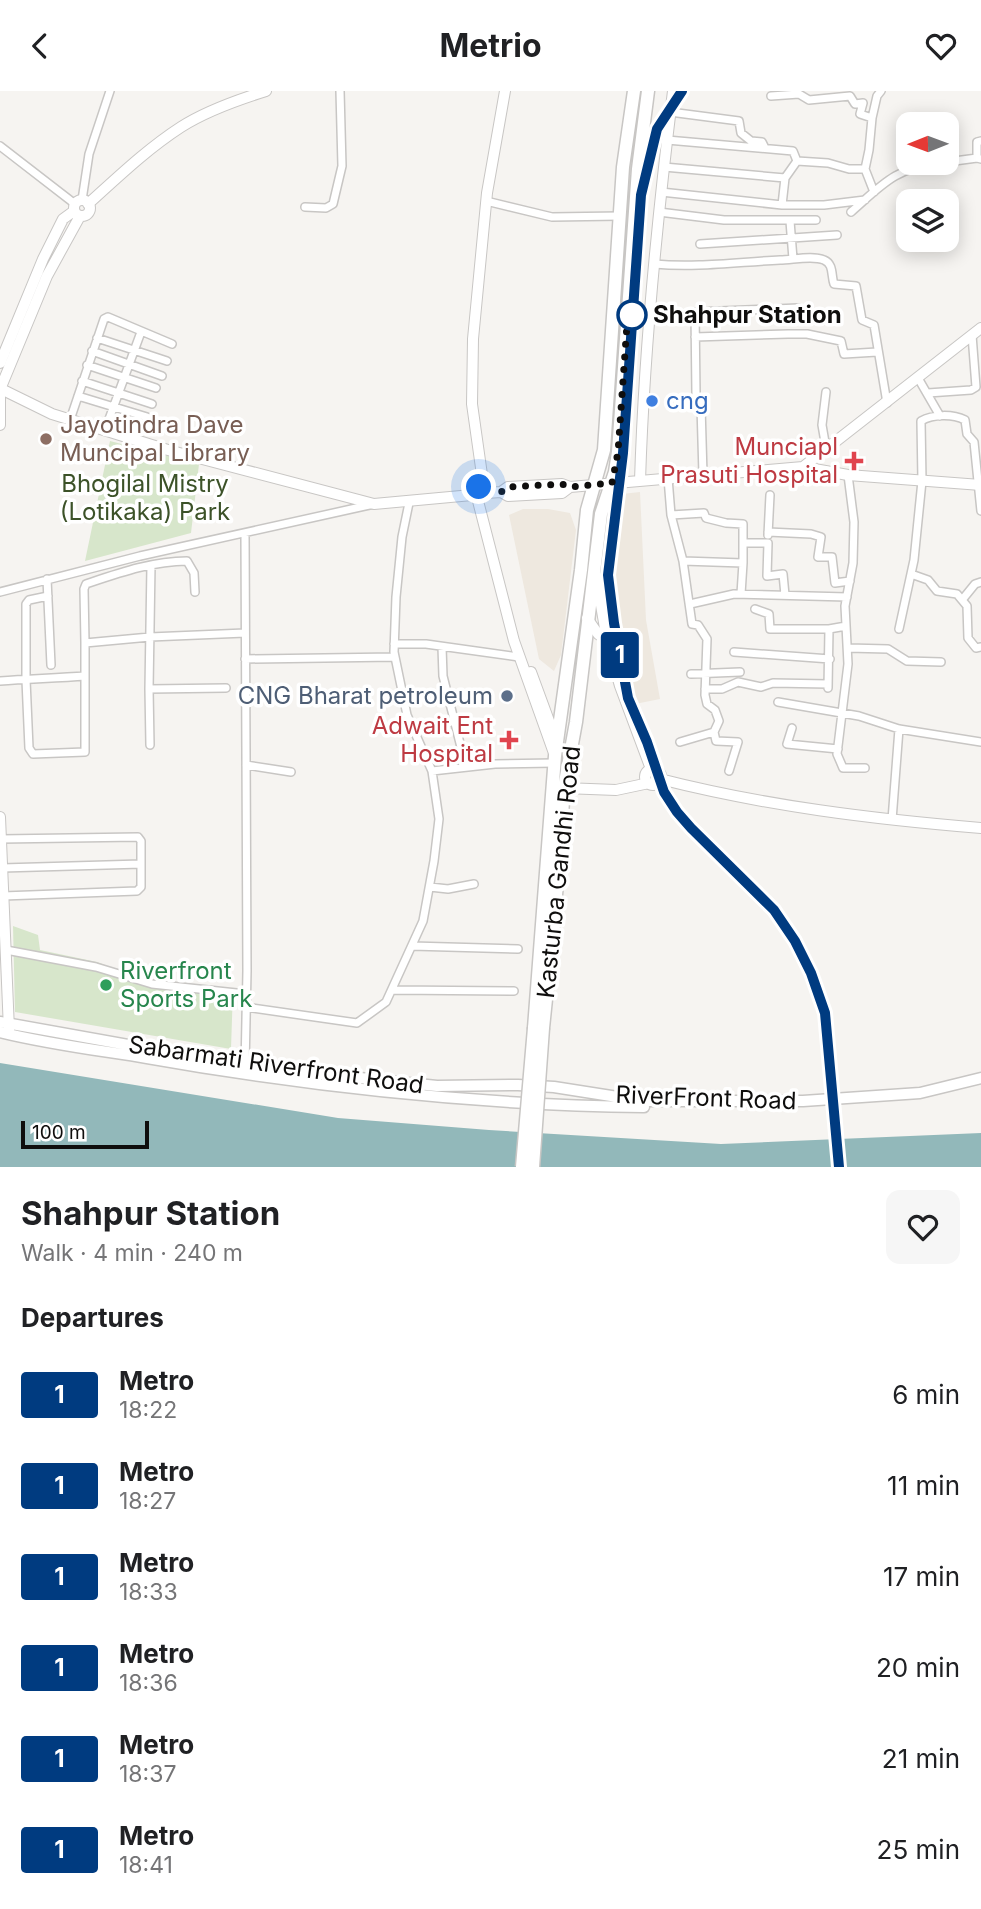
<!DOCTYPE html>
<html lang="en">
<head>
<meta charset="utf-8">
<style>
	body { margin:0; font-family:Inter,sans-serif; background:#f6f6f6; color:#202124; height:100vh; display:flex; flex-direction:column; font-size:26px; white-space:nowrap }
	* { box-sizing:border-box; margin:0 }
	p { font-size:23px; color:#757577 }
	.icon { flex:none; width:38px; height:38px; fill:none; stroke:currentColor; stroke-width:2; stroke-linecap:round; stroke-linejoin:round }
	.map { position:relative; height:1076px; overflow:hidden }
	.side { display:flex; flex-direction:column; background:#fff; flex:1 }
	.side>* { flex:none }
	.badge { padding:0 14px; border-radius:5px; font-size:24px; line-height:46px }
	.needle { width:46px; rotate:269deg }
	.tools { position:absolute; left:896px; top:21px; display:grid; gap:14px }
	.tools a { display:grid; place-items:center; width:63px; height:63px; border-radius:14px; background:#fff; box-shadow:0 4px 18px #0003; font-size:35px }
	.scale { position:absolute; left:21px; bottom:18px; width:128px; box-sizing:border-box; padding-left:7px; border:4px solid #0f0e0d; border-top:0; font-size:19px; line-height:24px; white-space:nowrap; color:#0f0e0d; -webkit-text-stroke:5px #fff; paint-order:stroke }
	.you { position:absolute; width:35px; height:35px; margin:-18px; border:5px solid #fff; border-radius:50%; background:#1a73e8; box-shadow:0 0 0 10px #1a73e833 }
	.map>.badge { position:absolute; translate:-50% -50%; box-shadow:0 0 0 4px #fff }
	h2 { padding:0 21px; font-size:26px; line-height:63px }
	.round { display:grid; place-items:center; flex:none; width:74px; height:74px; border-radius:14px; background:#f6f6f6 }
	.summary { display:flex; align-items:center; justify-content:space-between; height:119px; padding:0 21px }
	h1 { font-size:33px; font-weight:700; line-height:52px }
	ul { padding:0; list-style:none }
	li { display:flex; align-items:center; gap:21px; height:91px; padding:0 21px }
	li div { flex:1 }
	li b { display:block; font-size:26px }
	li em { font-style:normal }
	li .badge { min-width:77px; font-weight:700; text-align:center }
	header { display:flex; justify-content:space-between; align-items:center; height:91px; padding:0 21px; background:#fff; font-size:32px; font-weight:700 }
	.map>svg:first-child { display:block }
</style>
</head>
<body>
<header><svg class="icon" aria-label="back" viewBox="0 0 24 24"><path d="M15 5l-7 7 7 7"/></svg>Metrio<svg class="icon" aria-label="heart" viewBox="0 0 24 24"><path d="M12 20l-8-8c-3-5 5-10 8-4 3-6 11-1 8 4z"/></svg></header>
<div class="map">
<svg width="981" height="1076" viewBox="0 0 981 1076">
	<rect width="100%" height="100%" fill="#f6f4f1"/>
	<!-- built -->
	<path fill="#eee8df" d="M640,401L646,529L660,608L635,613L612,517L622,403Z
		M523,418H548L570,422L576,439L561,564L554,580L539,568L509,424Z"/>
	<!-- green -->
	<path fill="#d7e6cb" d="M110,350L199,373L191,442L85,470Z
		M13,835L38,844L40,859L97,871L115,878L161,890L233,898L231,958L15,921Z"/>
	<!-- water -->
	<path fill="#92b8ba" d="M0,972L338,1027L489,1039L721,1053L981,1042V1076H0Z"/>
	<g fill="none" stroke-linecap="round" stroke-linejoin="round">
		<defs>
			<path id="minor" d="M771,5L799,3L809,9L850,5L855,13L863,12L860,23L872,27L869,59L865,78L874,101
				M670,21L739,30L741,42L751,50L762,51L765,57
				M872,27L877,5L881,0
				M667,49L793,60L797,70L785,87
				M0,55L75,113
				M981,68L977,67V51L981,50
				M797,70L828,72L849,78H865
				M947,71L977,67
				M664,76L785,87L782,114
				M661,101L782,114H824L865,109
				M82,109L89,63L110,0
				M486,110L552,126L620,125
				M305,116L326,117L333,113L342,75L340,0
				M659,121L724,129H816
				M851,121C882,94 895,77 938,72
				M790,130L793,168
				M700,153L837,144
				M654,173C696,177 738,171 780,169C792,169 813,164 824,169C834,173 831,185 834,193L856,195L862,229L874,234L887,312
				M695,246L788,243H807L841,250L844,263L877,261
				M97,247L167,270
				M92,260L162,285
				M87,274L156,297
				M918,287L940,325
				M82,290L152,313
				M826,301L822,334L826,357
				M928,302L971,299L976,296L972,244
				M78,305L147,326
				M70,329L104,228L108,226L172,253
				M105,339L141,241
				M703,384L701,315L696,303L695,221L798,217
				M848,384L854,431L853,472L845,515L848,573L837,663L843,677H865
				M668,387L671,424L683,470L692,533L698,534L707,548L705,604L707,613L715,619L719,630L714,641
				M671,424L704,422L706,427L726,432L743,433V472
				M768,441L811,443L821,446L818,466H832L835,492L850,490
				M768,444L770,404
				M743,452H768L767,485L783,483L785,504
				M683,470L743,472L741,503
				M151,474L149,598L226,597
				M911,483L928,489L937,500L957,503L967,515L968,547L976,557L981,556
				M47,488L51,574
				M0,501L140,465L374,413
				M962,509L975,493L981,491
				M690,513L734,503L847,506
				M755,518L769,523L770,538H829
				M899,538L914,469L922,390L921,330C933,323 953,323 965,329L967,343L974,351L981,420
				M85,552L84,498L86,493C119,482 153,470 187,470L194,482L195,501
				M394,553H426L519,566
				M442,556L443,585L466,676
				M848,557L888,558L907,570L941,571
				M734,561L830,568
				M245,568L395,566
				M691,583L740,581
				M85,585V552L150,546L245,542
				M0,590C28,588 57,587 85,585V661L33,663L29,657L26,589V513L29,509L48,505
				M828,597L829,538L846,535
				M149,598L150,654
				M705,598H722L738,591L761,596L773,592L828,593
				M778,611L859,625L899,638L981,651
				M792,637L787,653L838,658
				M680,651L714,641L716,650L738,651L729,680
				M246,674L291,681
				M432,680L495,673L554,672
				M892,729L899,638
				M1,748L138,746L141,750V773L2,777
				M430,796L448,798L474,793
				M3,805L137,800L141,796V773
				M412,855L518,858
				M6,859L96,876L152,893L246,903
				M392,899L514,900
				M245,916L357,932L386,911L423,830L434,770L439,728L432,680L407,624L394,561L396,506L402,446L409,412
				M245,977L247,880L245,443"/>
			<path id="tertiary" d="M74 117a8 8 0 1 1 16 0a8 8 0 1 1-16 0Z
				M88,113C118,86 147,58 181,36C206,20 237,9 266,0
				M0,272L43,168L63,128L74,120
				M1,296L47,185L80,125
				M1,298L52,323L168,359L374,413L472,404
				M0,300V334
				M803,376L848,384L981,394
				M640,390C644,259 657,129 673,0
				M484,398L472,313L473,248L487,102L505,0
				M501,401L508,396L562,393L570,396L803,376L981,237
				M486,402L501,401L508,405L562,402L570,396
				M478,410L514,550L555,665
				M596,485L607,549L620,595L651,678
				M587,527L598,543L607,549
				M531,581L556,649
				M645 686a8 8 0 1 1 16 0a8 8 0 1 1-16 0Z
				M660,688C766,715 872,728 981,737
				M564,697L616,699L649,692
				M0,726L9,939"/>
			<path id="secondary" d="M0,931L245,975L437,995L518,994L554,996L643,1010H803L920,1002L981,987
				M0,941C48,953 98,959 147,967C311,996 478,1014 644,1016"/>
			<path id="primary" d="M534,937L555,665L581,479L587,419L604,359L623,76L634,0
				M543,937L554,831L564,697L576,631L601,423L615,381L618,361L638,78L648,0"/>
		</defs>
		<!-- minor casing -->
		<use href="#minor" stroke="#c8c6c4" stroke-width="10"/>
		<!-- tertiary casing -->
		<use href="#tertiary" stroke="#c8c6c4" stroke-width="12"/>
		<!-- secondary casing -->
		<use href="#secondary" stroke="#c8c6c4" stroke-width="13"/>
		<!-- primary casing -->
		<use href="#primary" stroke="#c8c6c4" stroke-width="15"/>
		<!-- minor -->
		<use href="#minor" stroke="#fff" stroke-width="7"/>
		<!-- tertiary -->
		<use href="#tertiary" stroke="#fff" stroke-width="10"/>
		<!-- secondary -->
		<use href="#secondary" stroke="#fff" stroke-width="10"/>
		<!-- primary -->
		<use href="#primary" stroke="#fff" stroke-width="12"/>
		<defs>
			<path id="rail" d="M758,803L774,819L795,850L811,882L825,922L839,1076"/>
		</defs>
		<!-- rail casing -->
		<use href="#rail" stroke="#2c2b29" stroke-width="5"/>
		<!-- rail -->
		<use href="#rail" stroke="#fff" stroke-width="2.5" stroke-dasharray="8" stroke-linecap="butt"/>
		<defs>
			<path id="primary-bridge" d="M522,1076L534,937
				M533,1076L543,937"/>
		</defs>
		<!-- primary-bridge casing -->
		<use href="#primary-bridge" stroke="#c8c6c4" stroke-width="15" stroke-linecap="butt"/>
		<!-- primary-bridge -->
		<use href="#primary-bridge" stroke="#fff" stroke-width="12"/>
	</g>
	<g fill="none" stroke-linecap="round" stroke-linejoin="round">
		<defs>
			<path id="line" d="M682,0L657,38L641,104L623,362L608,484L614,532L628,607L647,651L664,701L677,721L691,737L774,819L795,850L811,882L825,922L839,1076"/>
		</defs>
		<!-- line casing -->
		<use href="#line" stroke="#fff" stroke-width="16"/>
		<!-- line -->
		<use href="#line" stroke="#003b80" stroke-width="10"/>
		<!-- walk -->
		<path stroke="#0f0e0d" stroke-width="7" stroke-dasharray="0 12.6" d="M479,396L486,402L501,401L508,396L562,393L570,396L612,392L618,361L627,233L632,224"/>
	</g>
	<!-- markers -->
	<circle fill="#fff" stroke="#003b80" stroke-width="3.5" cx="632" cy="224" r="14"/>
	<circle fill="#3f7fe0" stroke="#fff" stroke-width="2.5" cx="652" cy="310" r="7"/>
	<circle fill="#8d6e63" stroke="#fff" stroke-width="2.5" cx="46" cy="348" r="7"/>
	<g fill="#e0444e" stroke="#fff" stroke-width="2.5">
		<path d="M850.5 359.5h7v7h7v7h-7v7h-7v-7h-7v-7h7z"/>
		<path d="M505.5 638.5h7v7h7v7h-7v7h-7v-7h-7v-7h7z"/>
	</g>
	<circle fill="#5c6f8a" stroke="#fff" stroke-width="2.5" cx="507" cy="605" r="7"/>
	<circle fill="#2e9e5b" stroke="#fff" stroke-width="2.5" cx="106" cy="894" r="7"/>
	<g text-anchor="middle" stroke-width="7" stroke-linejoin="round" paint-order="stroke">
		<!-- stop labels -->
		<g font-size="24" font-weight="bold" fill="#0f0e0d" stroke="#fff" text-anchor="start">
			<text x="653" y="232">Shahpur Station</text>
		</g>
		<!-- shop labels -->
		<g font-size="24" fill="#366cbe" stroke="#fff" text-anchor="start">
			<text x="666" y="318">cng</text>
		</g>
		<!-- education labels -->
		<g font-size="24" fill="#785e54" stroke="#fff" text-anchor="start">
			<text x="60" y="342">Jayotindra Dave<tspan x="60" dy="28">Muncipal Library</tspan></text>
		</g>
		<!-- health labels -->
		<g font-size="24" fill="#be3a42" stroke="#fff" text-anchor="end">
			<text x="838" y="364">Munciapl<tspan x="838" dy="28">Prasuti Hospital</tspan></text>
			<text x="493" y="643">Adwait Ent<tspan x="493" dy="28">Hospital</tspan></text>
		</g>
		<!-- park labels -->
		<g font-size="24" fill="#3c5228" stroke="#fff">
			<text x="145" y="401">Bhogilal Mistry<tspan x="145" dy="28">(Lotikaka) Park</tspan></text>
		</g>
		<!-- service labels -->
		<g font-size="24" fill="#4e5e75" stroke="#fff" text-anchor="end">
			<text x="493" y="613">CNG Bharat petroleum</text>
		</g>
		<!-- street labels -->
		<g font-size="24" fill="#0f0e0d" stroke="#fff">
			<text transform="translate(559 781) rotate(-84)" y="8">Kasturba Gandhi Road</text>
			<text transform="translate(276 974) rotate(8)" y="8">Sabarmati Riverfront Road</text>
			<text transform="translate(706 1007) rotate(2)" y="8">RiverFront Road</text>
		</g>
		<!-- leisure labels -->
		<g font-size="24" fill="#27864d" stroke="#fff" text-anchor="start">
			<text x="120" y="888">Riverfront<tspan x="120" dy="28">Sports Park</tspan></text>
		</g>
	</g>
</svg>
<div class="tools">
<a><svg class="needle" viewBox="-14 -14 28 28"><path d="M0-13l5 13h-10z" fill="#e53935"/><path d="M0 13l5-13h-10z" fill="#757577"/></svg></a>
<a><svg class="icon" aria-label="layers" viewBox="0 0 24 24"><path d="M12 4l9 5-9 5-9-5zM3 14l9 5 9-5"/></svg></a>
</div>
<div class="scale">100 m</div>
<div class="you" style="left:479px;top:396px"></div>
<b class="badge" style="left:620px;top:564px;background:#003b80;color:#fff">1</b>
</div>
<section class="side">
<div class="summary"><div><h1>Shahpur Station</h1><p>Walk · 4 min · 240 m</p></div><a class="round"><svg class="icon" aria-label="heart" viewBox="0 0 24 24"><path d="M12 20l-8-8c-3-5 5-10 8-4 3-6 11-1 8 4z"/></svg></a></div>
<h2>Departures</h2>
<ul>
<li><span class="badge" style="background:#003b80;color:#fff">1</span><div><b>Metro</b><p>18:22</p></div><em>6 min</em></li>
<li><span class="badge" style="background:#003b80;color:#fff">1</span><div><b>Metro</b><p>18:27</p></div><em>11 min</em></li>
<li><span class="badge" style="background:#003b80;color:#fff">1</span><div><b>Metro</b><p>18:33</p></div><em>17 min</em></li>
<li><span class="badge" style="background:#003b80;color:#fff">1</span><div><b>Metro</b><p>18:36</p></div><em>20 min</em></li>
<li><span class="badge" style="background:#003b80;color:#fff">1</span><div><b>Metro</b><p>18:37</p></div><em>21 min</em></li>
<li><span class="badge" style="background:#003b80;color:#fff">1</span><div><b>Metro</b><p>18:41</p></div><em>25 min</em></li>
</ul>
</section>
</body>
</html>
